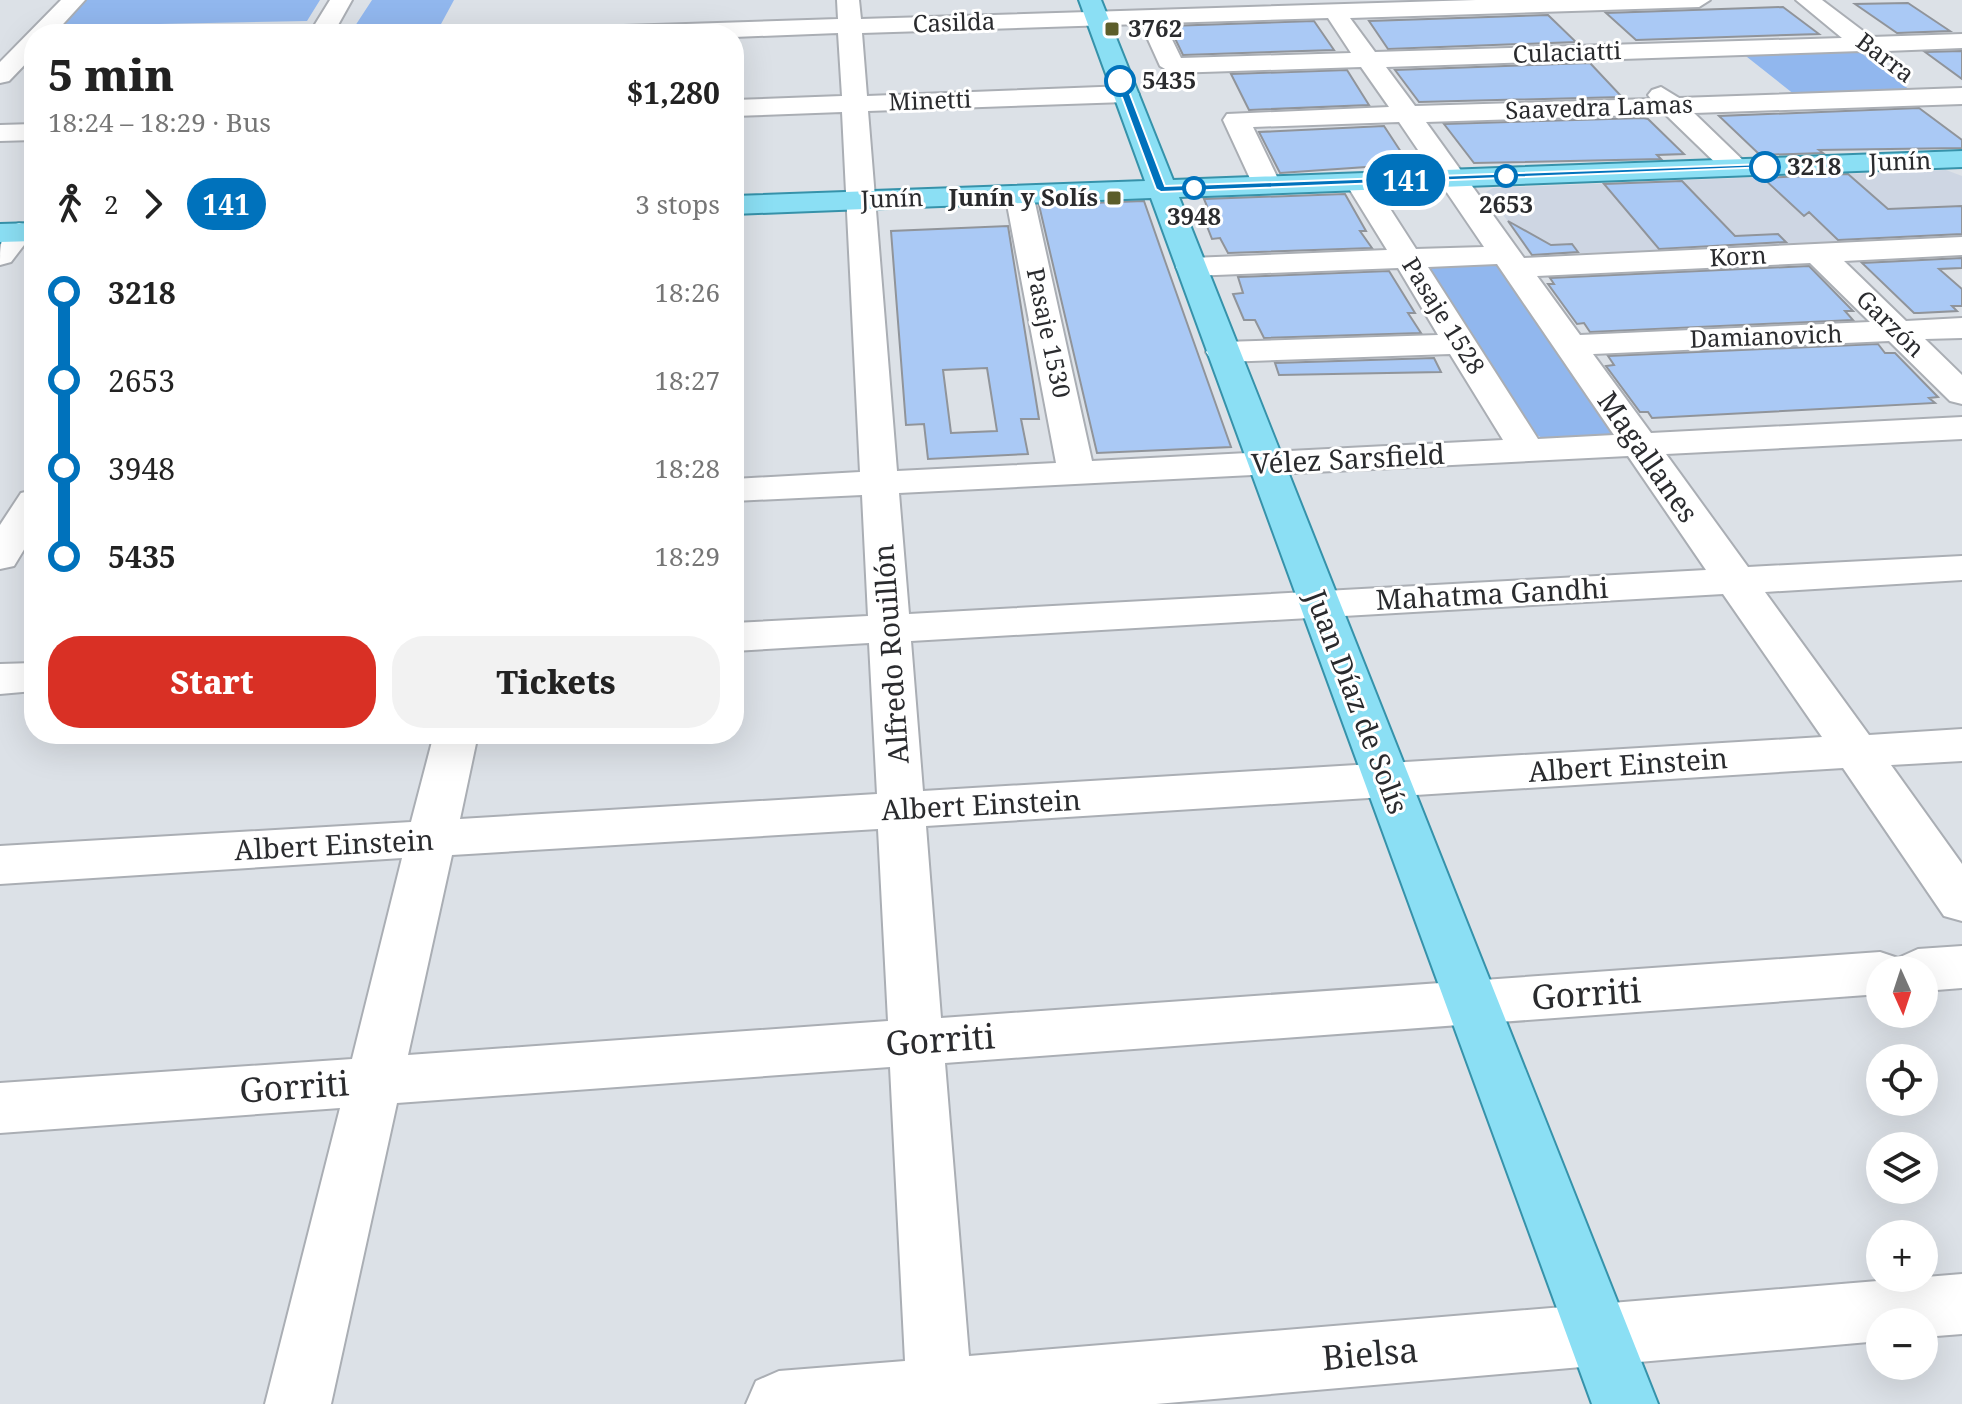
<!DOCTYPE html>
<html lang="en">
<head>
<meta charset="utf-8">
<style>
	body { margin:0; font-family:"Noto Serif",serif; background:#f2f2f2; color:#222; height:100vh; display:flex; flex-direction:column; font-size:30px; white-space:nowrap }
	* { box-sizing:border-box; margin:0 }
	p { font-size:26px; color:#767676 }
	.icon { flex:none; width:44px; height:44px; fill:none; stroke:currentColor; stroke-width:2; stroke-linecap:round; stroke-linejoin:round }
	.map { position:relative; flex:1; overflow:hidden }
	.side { position:absolute; left:24px; top:24px; width:720px; height:720px; display:flex; flex-direction:column; background:#fff; border-radius:32px; box-shadow:0 8px 32px #0002 }
	.side>* { flex:none }
	.badge { padding:0 16px; border-radius:26px; font-size:28px; line-height:52px }
	.needle { width:52px; rotate:177deg }
	.tools { position:absolute; left:1866px; top:956px; display:grid; gap:16px }
	.tools a { display:grid; place-items:center; width:72px; height:72px; border-radius:50%; background:#fff; box-shadow:0 8px 32px #0002; font-size:40px }
	.map>.badge { position:absolute; translate:-50% -50%; box-shadow:0 0 0 4px #fff }
	.legs { display:flex; align-items:center; gap:12px; height:88px; padding:0 24px; font-size:26px }
	.legs p { margin-inline-start:auto }
	.head { display:flex; align-items:center; justify-content:space-between; height:136px; padding:0 24px }
	h1 { font-size:44px; font-weight:800; line-height:60px }
	.button { display:flex; gap:16px; margin-top:auto; padding:16px 24px }
	.button a { flex:1; height:92px; border-radius:32px; background:#d93025; color:#fff; font-size:32px; font-weight:800; line-height:92px; text-align:center }
	.button a+a { background:#f2f2f2; color:#222 }
	ul { padding:0 24px; list-style:none }
	li { display:flex; align-items:center; gap:28px; height:88px; font-size:30px }
	li i { display:grid; place-items:center; width:12px; height:100%; margin:0 10px; background:currentColor }
	li i::after { content:''; width:20px; height:20px; margin:-10px; border:6px solid; border-radius:50%; background:#fff }
	li p { margin-inline-start:auto }
	li:first-child i { background:linear-gradient(#0000 50%,currentColor 0) }
	li:last-child i { background:linear-gradient(currentColor 50%,#0000 0) }
	.map>svg:first-child { display:block }
</style>
</head>
<body>
<div class="map">
<svg width="1962" height="1404" viewBox="0 0 1962 1404">
	<rect width="100%" height="100%" fill="#dce1e7"/>
	<!-- built -->
	<path fill="#ced6e3" d="M1946,170L1962,176V238L1533,255L1486,192L1493,188Z"/>
	<!-- green -->
	<path fill="#91b7ee" d="M85,0H320L307,21L62,26Z
		M372,0H454L441,24L355,26Z
		M1856,49L1910,90L1795,95L1742,53Z
		M1499,264L1618,434L1544,439L1533,433L1429,273L1433,265Z"/>
	<!-- building -->
	<path fill="#aac9f5" stroke="#90949a" stroke-width="2" fill-rule="evenodd" d="M1908,3L1950,31L1897,33L1855,4Z
		M1783,7L1819,34L1636,40L1606,13Z
		M1548,15L1576,42L1388,49L1369,21Z
		M1314,21L1334,50L1183,55L1169,26Z
		M1962,51V79L1925,52Z
		M1590,63L1622,97L1419,102L1395,70Z
		M1347,70L1369,105L1249,110L1231,74Z
		M1919,108L1962,140V148L1819,150L1823,153L1760,155L1719,116Z
		M1643,118L1648,119L1684,154L1657,155L1661,159L1474,163L1444,124Z
		M1384,126L1409,164L1280,173L1259,132Z
		M1848,174L1888,209L1962,206V234L1838,240L1809,212L1804,216L1763,178Z
		M1682,181L1735,236L1778,234L1786,242L1659,249L1604,184Z
		M1345,194L1366,231H1360L1372,248L1228,253L1220,238L1212,239L1203,216H1211L1204,199Z
		M1144,201L1165,261L1231,447L1097,453L1039,205Z
		M1508,221L1551,245L1572,244L1578,252L1532,255Z
		M1008,226L1039,419H1021L1028,454L928,459L924,424L906,425L891,231ZM987,368L997,431L951,433L943,370Z
		M1962,258V268L1939,269L1962,289V306H1952L1957,311L1919,313H1914L1862,263Z
		M1809,266L1853,311H1845L1853,320L1590,332L1584,323L1577,324L1548,284H1554L1550,278Z
		M1389,271L1415,313H1408L1421,333L1264,338L1255,320H1244L1233,294L1243,293L1238,277Z
		M1878,344L1885,353H1895L1938,397L1929,398L1935,403L1652,418L1648,412H1640L1606,366L1614,365L1608,356Z
		M1434,358L1441,372L1279,375L1275,363Z"/>
	<g fill="none" stroke-linecap="round" stroke-linejoin="round">
		<defs>
			<path id="minor" d="M61,0H85L54,34H34V55L9,81L0,83V62Z
				M330,0H352L333,34H309Z
				M837,0H859L861,19L1476,0H1710L1699,7L1350,18L1375,52L1842,38L1796,0H1822L1871,37L1962,34V48L1886,51L1874,57L1861,51L1386,67L1415,106L1651,99L1648,95L1652,90L1661,87L1679,98L1962,88V104L1694,113L1751,168L1747,174H1727L1665,114L1426,122L1524,258L1962,237V255L1844,261L1906,321L1962,318V338L1925,339L1962,375V404L1950,401L1889,341L1593,354L1651,433L1962,417V439L1666,454L1748,567L1962,556V580L1765,592L1869,735L1962,729V761L1891,765L1962,864V921L1944,916L1843,768L926,826L941,1018L1880,952L1898,958L1918,949L1962,946V988L1924,991V970H1880V994L945,1063L969,1356L1962,1274V1334L1924,1337V1322H1880V1341L1156,1404H746L756,1381L779,1371L905,1361L890,1067L397,1103L331,1404H265L340,1108L0,1133V1083L352,1059L402,858L0,884V846L411,822L434,734H478L460,819L877,794L869,643L734,651V623L868,616L862,495L734,501V479L860,472L842,112L734,116V100L842,96L838,33L734,37L580,34L592,27L838,19ZM1328,18L1351,53L1181,58L1164,23ZM1141,24L1160,66L1172,73L1361,67L1389,107L1227,114L1223,120L1253,185L1257,191H1277L1281,185L1253,127L1399,122L1484,247L1416,249L1369,176H1349L1345,182L1387,250L1191,258L1180,260L1176,267L1180,274L1191,276L1398,268L1438,335L1223,342L1211,345L1206,352L1211,359L1223,362L1450,354L1503,440L1092,461L1033,194L1029,188H1009L1005,194L1056,463L897,471L868,111L1126,102L1139,94L1126,86L867,96L862,33ZM1810,263L1870,322L1580,335L1537,276ZM1497,264L1614,435L1538,439L1428,267ZM1628,456L1706,570L909,614L899,493ZM1723,594L1822,737L923,791L911,641ZM878,829L888,1021L408,1055L452,855Z
				M34,124V140L0,141V125Z
				M19,223L30,226L34,232L11,262L0,265C0,246 0,229 19,223Z
				M34,490V533L14,566L0,569V525L21,493Z
				M34,663V691L0,694V664Z"/>
			<path id="major" d="M1079,0H1101L1173,180L1962,151V167L1179,197L1658,1404H1592L1151,198L734,214V196L1145,181Z
				M34,223V241L0,242V224Z"/>
		</defs>
		<!-- minor casing -->
		<use href="#minor" stroke="#aaaeb4" stroke-width="4"/>
		<!-- major casing -->
		<use href="#major" stroke="#3692aa" stroke-width="4"/>
		<!-- minor -->
		<use href="#minor" fill="#fff" fill-rule="evenodd"/>
		<!-- major -->
		<use href="#major" fill="#8bdff4" fill-rule="evenodd"/>
	</g>
	<!-- line-1 -->
	<path fill="#0072bc" stroke="#fff" stroke-width="2" d="M1120,78L1125,81L1165,186L1765,164L1770,167L1161,192L1156,189L1116,81Z"/>
	<!-- markers -->
	<g fill="#5c5d2a" stroke="#fff" stroke-width="3">
		<rect x="1104" y="21" width="16" height="16" rx="4"/>
		<rect x="1106" y="190" width="16" height="16" rx="4"/>
	</g>
	<g fill="#fff" stroke="#0072bc" stroke-width="4">
		<circle cx="1120" cy="81" r="14"/>
		<circle cx="1765" cy="167" r="14"/>
		<circle cx="1506" cy="176" r="10"/>
		<circle cx="1194" cy="188" r="10"/>
	</g>
	<g text-anchor="middle" stroke-width="6" stroke-linejoin="round" paint-order="stroke">
		<!-- far-street labels -->
		<g font-size="24" fill="#2a2b2e" stroke="#fff">
			<text transform="translate(954 23) rotate(-2)" y="8">Casilda</text>
			<text transform="translate(1567 53) rotate(-2)" y="8">Culaciatti</text>
			<text transform="translate(1885 58) rotate(37)" y="8">Barra</text>
			<text transform="translate(930 101) rotate(-2)" y="8">Minetti</text>
			<text transform="translate(1599 108) rotate(-2)" y="8">Saavedra Lamas</text>
			<text transform="translate(1900 162) rotate(-2)" y="8">Junín</text>
			<text transform="translate(892 199) rotate(-2)" y="8">Junín</text>
			<text transform="translate(1738 257) rotate(-3)" y="8">Korn</text>
			<text transform="translate(1443 316) rotate(58)" y="8">Pasaje 1528</text>
			<text transform="translate(1890 324) rotate(44)" y="8">Garzón</text>
			<text transform="translate(1048 333) rotate(78)" y="8">Pasaje 1530</text>
			<text transform="translate(1766 337) rotate(-2)" y="8">Damianovich</text>
		</g>
		<!-- far-poi labels -->
		<g font-size="24" font-weight="bold" fill="#2a2b2e" stroke="#fff" text-anchor="start">
			<text x="1128" y="37">3762</text>
			<text x="1098" y="206" text-anchor="end">Junín y Solís</text>
		</g>
		<!-- far-stop labels -->
		<g font-size="24" font-weight="bold" fill="#2a2b2e" stroke="#fff" text-anchor="start">
			<text x="1142" y="89">5435</text>
			<text x="1787" y="175">3218</text>
			<text x="1506" y="213" text-anchor="middle">2653</text>
			<text x="1194" y="225" text-anchor="middle">3948</text>
		</g>
		<!-- street labels -->
		<g font-size="28" fill="#2a2b2e" stroke="#fff">
			<text transform="translate(1648 457) rotate(55)" y="10">Magallanes</text>
			<text transform="translate(1348 459) rotate(-3)" y="10">Vélez Sarsfield</text>
			<text transform="translate(1492 594) rotate(-3)" y="10">Mahatma Gandhi</text>
			<text transform="translate(891 654) rotate(-94)" y="10">Alfredo Rouillón</text>
			<text transform="translate(1357 702) rotate(69)" y="10">Juan Díaz de Solís</text>
			<text transform="translate(1628 765) rotate(-4)" y="10">Albert Einstein</text>
			<text transform="translate(981 805) rotate(-3)" y="10">Albert Einstein</text>
			<text transform="translate(334 845) rotate(-3)" y="10">Albert Einstein</text>
		</g>
		<!-- near-street labels -->
		<g font-size="34" fill="#2a2b2e" stroke="#fff">
			<text transform="translate(1586 994) rotate(-4)" y="12">Gorriti</text>
			<text transform="translate(940 1040) rotate(-4)" y="12">Gorriti</text>
			<text transform="translate(294 1087) rotate(-4)" y="12">Gorriti</text>
			<text transform="translate(1370 1354) rotate(-5)" y="12">Bielsa</text>
		</g>
	</g>
</svg>
<div class="tools">
<a><svg class="needle" viewBox="-14 -14 28 28"><path d="M0-13l5 13h-10z" fill="#e53935"/><path d="M0 13l5-13h-10z" fill="#767676"/></svg></a>
<a><svg class="icon" aria-label="locate" viewBox="0 0 24 24"><circle cx="12" cy="12" r="6"/><path d="M12 2v4M12 18v4M2 12h4M18 12h4"/></svg></a>
<a><svg class="icon" aria-label="layers" viewBox="0 0 24 24"><path d="M12 4l9 5-9 5-9-5zM3 14l9 5 9-5"/></svg></a>
<a>+</a>
<a>−</a>
</div>
<b class="badge" style="left:1406px;top:180px;background:#0072bc;color:#fff">141</b>
<section class="side">
<div class="head"><div><h1>5 min</h1><p>18:24 – 18:29 · Bus</p></div><b>$1,280</b></div>
<div class="legs"><svg class="icon" aria-label="walk" viewBox="0 0 24 24"><circle cx="13" cy="4" r="2"/><path d="M13 8l-2 6 4 7M11 14l-3 7M7 12l3-4h3l4 4"/></svg>2<svg class="icon" aria-label="forward" viewBox="0 0 24 24"><path d="M9 5l7 7-7 7"/></svg><b class="badge" style="background:#0072bc;color:#fff">141</b><p>3 stops</p></div>
<ul>
<li><i style="color:#0072bc"></i><b>3218</b><p>18:26</p></li>
<li><i style="color:#0072bc"></i><span>2653</span><p>18:27</p></li>
<li><i style="color:#0072bc"></i><span>3948</span><p>18:28</p></li>
<li><i style="color:#0072bc"></i><b>5435</b><p>18:29</p></li>
</ul>
<div class="button"><a>Start</a><a>Tickets</a></div>
</section>
</div>
</body>
</html>
